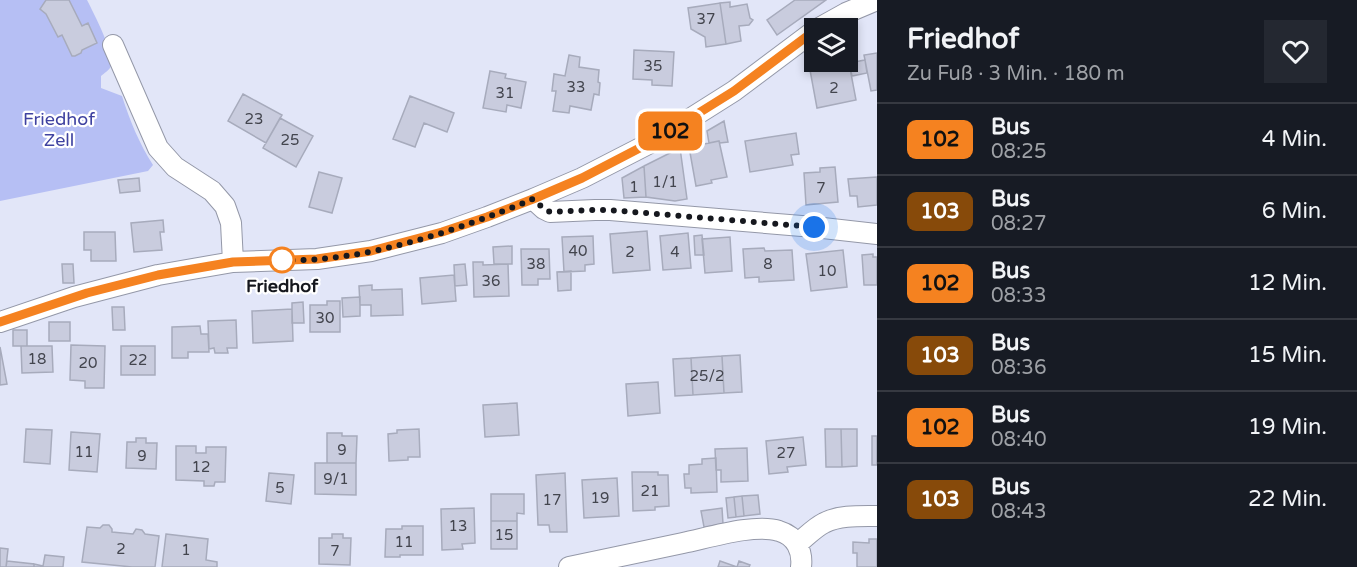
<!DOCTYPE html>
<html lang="de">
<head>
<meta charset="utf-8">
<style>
	body { margin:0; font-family:"Varela Round",sans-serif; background:#242831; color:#f1f3f6; height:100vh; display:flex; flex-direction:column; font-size:22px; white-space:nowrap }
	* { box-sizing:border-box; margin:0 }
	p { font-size:20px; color:#9ea1a6 }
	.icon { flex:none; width:33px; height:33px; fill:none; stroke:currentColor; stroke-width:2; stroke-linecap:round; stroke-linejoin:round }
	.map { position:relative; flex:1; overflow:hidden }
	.side { display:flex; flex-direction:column; background:#171b24; width:480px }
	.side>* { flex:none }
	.badge { padding:0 12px; border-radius:9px; font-size:21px; line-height:39px }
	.tools { position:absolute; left:804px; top:18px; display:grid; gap:12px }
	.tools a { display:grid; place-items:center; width:54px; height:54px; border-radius:0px; background:#171b24; box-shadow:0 3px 9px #0003; font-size:30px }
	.you { position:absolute; width:30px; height:30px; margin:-15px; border:4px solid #fff; border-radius:50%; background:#1a73e8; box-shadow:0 0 0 9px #1a73e833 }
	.map>.badge { position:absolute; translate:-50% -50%; box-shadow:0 0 0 3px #fff }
	.round { display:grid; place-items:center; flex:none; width:63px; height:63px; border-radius:0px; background:#242831 }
	.head { display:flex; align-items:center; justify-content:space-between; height:102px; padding:0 30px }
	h1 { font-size:28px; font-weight:800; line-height:45px }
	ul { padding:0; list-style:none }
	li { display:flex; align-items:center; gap:18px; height:72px; padding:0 30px; border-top:2px solid #363941 }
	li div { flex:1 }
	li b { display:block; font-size:22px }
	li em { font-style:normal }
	li .badge { min-width:66px; font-weight:700; text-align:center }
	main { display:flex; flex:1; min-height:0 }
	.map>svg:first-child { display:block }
</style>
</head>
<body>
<main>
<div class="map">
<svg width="877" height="567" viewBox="0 0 877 567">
	<rect width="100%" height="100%" fill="#e2e6f8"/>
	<!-- green -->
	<path fill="#b6bff4" d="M0,0H87C93,12 116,56 111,66C109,71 104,73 101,76V88L122,96C130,121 139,143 153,165L148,171L0,201Z"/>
	<!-- building -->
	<path fill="#c9ccde" stroke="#a7abbc" stroke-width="1.5" d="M46,0H69L82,26L88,23L97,43L82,50L81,53L75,56H72L62,35L58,37L46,14L40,9Z
		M795,0H826L777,35L767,20Z
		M730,2V7L747,4L750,18L753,20L749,25L739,26L741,41L726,44L720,3Z
		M720,3L726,44L706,47L705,37L691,29L688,8Z
		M634,50L674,52L672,86L652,85V80L633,79Z
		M877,53V90L871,91L864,55Z
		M569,55L580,57L579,67L599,70L598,82L600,83L599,95L594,94L591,110L570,106L569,113L553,111L556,91H552L554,74L565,76Z
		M865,60L867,73L852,76L849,63Z
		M849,63L856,100L817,108L810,70Z
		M490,71L506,74L505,78L526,82L521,108L507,105L506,112L483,108Z
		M243,94L282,115L266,143L228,121Z
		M410,96L454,113L447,132L424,123L415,147L393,139Z
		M280,118L313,136L296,167L263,148Z
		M724,121L728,142L720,143L719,141L709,143L707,131Z
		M796,133L799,154L791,155L793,165L750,172L745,141Z
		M719,141L727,177L711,180L712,183L696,186L689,147Z
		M680,148L687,199L675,201L646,197L644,166Z
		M644,166L646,197L624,198L622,178Z
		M835,167L838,202L806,205L804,173L820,172V168Z
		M319,172L342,178L332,213L309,207Z
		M877,177V205L858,207L857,196H850L848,179Z
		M139,178L140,191L120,193L118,180Z
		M163,220L164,232H160L162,250L134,252L131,223Z
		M647,231L650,270L613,273L610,234Z
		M84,232H115L116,261H91V250H84Z
		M688,233L691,268L663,270L660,236Z
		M702,235L704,255H695L694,236Z
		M593,236L594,264L585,265V271L564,272L562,237Z
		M730,237L732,271L705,273L702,239Z
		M512,246V264H494L493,247Z
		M764,248L765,251L792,250L794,280L759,282V277L745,278L743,249Z
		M521,249H549L550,279H538V285H522Z
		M843,250L847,287L811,291L806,254Z
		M873,254V257H877V285H864L862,255Z
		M473,262H483V265L508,264L509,296L474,297Z
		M62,264H73L74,283H63Z
		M465,264L467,285L455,286L454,265Z
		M571,271V290L558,291L557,272Z
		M454,275L456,301L422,304L420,278Z
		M372,285V290L402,289L403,315L371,316V305H360L359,286Z
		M360,297V316L343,317L342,298Z
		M327,301H340V332H310V305H327Z
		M303,302L304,323H292V303Z
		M112,307H124L125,330H113Z
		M292,309L293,341L253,343L252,311Z
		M236,320L237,348H227L228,353H215L214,348L209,349L208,321Z
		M49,322H70V341H49Z
		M200,326L201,334H208L209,352H188V358H172V327Z
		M13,330H27V346H13Z
		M71,345L105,346L104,388H85V381L70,380Z
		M21,346H52L53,372L22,373Z
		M121,346H155V375H121Z
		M0,347L7,384L0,385Z
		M740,355L742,392L724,393L722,356Z
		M722,356L724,393L693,395L691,358Z
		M691,358L693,395L675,396L673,359Z
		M658,382L660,413L628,416L626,384Z
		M517,403L519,435L485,437L483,405Z
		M26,429L52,430L50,464L24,462Z
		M419,429L420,457H408V460L389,461L388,434L397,433V430Z
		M825,429H841L842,467H826Z
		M841,429H857V466L842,467Z
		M71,432L100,434L97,472L69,470Z
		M327,433H342V436H357L356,463H327Z
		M872,436H877V465H872Z
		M803,437L806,465L787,467L788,472L769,474L766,441Z
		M136,438H146V443H157L156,469L126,468L127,442H136Z
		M176,446H196V453H206V447H226L225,482H215L214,486H204V481L176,480Z
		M747,448L748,481L721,482V470H716L715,449Z
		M716,458L717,492L691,493V488H685L684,474H689V465L702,464V459Z
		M315,463H356V495L315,494Z
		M632,472H658V475H668L669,506L655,507V510L633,511Z
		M269,473L294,475L291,504L266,501Z
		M565,473L567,532H550L549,525H538L536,475Z
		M617,478L619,516L584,518L582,480Z
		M491,494H524V514L517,513V521H491Z
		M758,495L760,514L744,516L742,496Z
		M742,496L744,516L736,517L734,497Z
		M734,497L736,517L728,518L726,498Z
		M474,508L475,543L462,544L463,549L442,550L441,509Z
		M722,508L723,524L704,527L701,511Z
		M491,521H517V549H491Z
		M103,525H109L112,529V532L133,534L136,529L142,530L145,534L159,536L155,567H132L82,562L87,527L100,528Z
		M402,526H423V555H400V557H385L386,529H402Z
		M166,534L208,539L206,560L217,562V567H162Z
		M332,534H343V538H351L350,565L319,564V538H332Z
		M869,539H877V567H857V553H853V542L869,543Z
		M0,548L8,549L6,567H0Z
		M45,555L64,557L63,567H34V564L43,566Z
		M7,561L34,564V567H6Z
		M720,561L737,567L739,561L750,565L749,567H718Z"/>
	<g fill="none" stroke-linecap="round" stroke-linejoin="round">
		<defs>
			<path id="street" d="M819,28L846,13L877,0
				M113,45L158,148L175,167L212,191L225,206L231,223L233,262
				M533,199L544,209L550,212L595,210H610L814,227L877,234
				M0,322L74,297L158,275L233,262L317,259L371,251L442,233L487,217L533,199L582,178L658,139L734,91L814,31
				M797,544C806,537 814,528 824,523C839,515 860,516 877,516
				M569,567C607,559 645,551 683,543C708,538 755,523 779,531C796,536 803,551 801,567"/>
		</defs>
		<!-- street casing -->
		<use href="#street" stroke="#9498a8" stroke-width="22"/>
		<!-- street -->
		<use href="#street" stroke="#fff" stroke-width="20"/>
	</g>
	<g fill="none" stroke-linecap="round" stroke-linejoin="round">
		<defs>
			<path id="line" d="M0,322L87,293L158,275L233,262L317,259L371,251L442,232L487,217L533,199L582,178L657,139L734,91L814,31"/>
		</defs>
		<!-- line casing -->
		<use href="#line" stroke="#fff" stroke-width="14"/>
		<!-- line -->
		<use href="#line" stroke="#f58220" stroke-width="9"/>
		<!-- walk -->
		<path stroke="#16181e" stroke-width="6" stroke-dasharray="0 10.8" d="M282,260C363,263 459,230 533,199L544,209L550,212L595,210H609L814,227"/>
	</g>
	<!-- markers -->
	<circle fill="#fff" stroke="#f58220" stroke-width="3" cx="282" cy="260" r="12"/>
	<g text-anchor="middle" stroke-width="4.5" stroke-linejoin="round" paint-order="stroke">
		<!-- number labels -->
		<g font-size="15" fill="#43454e">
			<text x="706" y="24">37</text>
			<text x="653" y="71">35</text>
			<text x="576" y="92">33</text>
			<text x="834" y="93">2</text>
			<text x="505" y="98">31</text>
			<text x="254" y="124">23</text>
			<text x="290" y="145">25</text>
			<text x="665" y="187">1/1</text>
			<text x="634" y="192">1</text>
			<text x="821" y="193">7</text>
			<text x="578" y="256">40</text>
			<text x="630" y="257">2</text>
			<text x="675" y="257">4</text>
			<text x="536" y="269">38</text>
			<text x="768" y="269">8</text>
			<text x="827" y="276">10</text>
			<text x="491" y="286">36</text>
			<text x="325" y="323">30</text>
			<text x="37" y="364">18</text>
			<text x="138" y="365">22</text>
			<text x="88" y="368">20</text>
			<text x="707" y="381">25/2</text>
			<text x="342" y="455">9</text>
			<text x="84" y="457">11</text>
			<text x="786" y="458">27</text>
			<text x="142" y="461">9</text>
			<text x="201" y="472">12</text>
			<text x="336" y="484">9/1</text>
			<text x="280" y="493">5</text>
			<text x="650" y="496">21</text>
			<text x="600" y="503">19</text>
			<text x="552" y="505">17</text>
			<text x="458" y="531">13</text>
			<text x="504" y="540">15</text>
			<text x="404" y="547">11</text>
			<text x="121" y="554">2</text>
			<text x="186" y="555">1</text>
			<text x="335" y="556">7</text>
		</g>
		<!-- park labels -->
		<g font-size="18" fill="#3f42a0" stroke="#fff">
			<text x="59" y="125">Friedhof<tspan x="59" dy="21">Zell</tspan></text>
		</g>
		<!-- stop labels -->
		<g font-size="18" font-weight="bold" fill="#16181e" stroke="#fff">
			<text x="282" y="292">Friedhof</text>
		</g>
	</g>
</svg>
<div class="tools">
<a><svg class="icon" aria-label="layers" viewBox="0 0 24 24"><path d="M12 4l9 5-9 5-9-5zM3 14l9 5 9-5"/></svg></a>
</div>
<div class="you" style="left:814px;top:227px"></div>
<b class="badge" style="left:670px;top:131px;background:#f58220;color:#111">102</b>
</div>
<section class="side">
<div class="head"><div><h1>Friedhof</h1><p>Zu Fuß · 3 Min. · 180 m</p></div><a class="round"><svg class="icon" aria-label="heart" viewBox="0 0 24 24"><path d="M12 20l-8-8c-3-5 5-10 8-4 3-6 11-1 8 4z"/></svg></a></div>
<ul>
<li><span class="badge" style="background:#f58220;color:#111">102</span><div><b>Bus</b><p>08:25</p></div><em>4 Min.</em></li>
<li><span class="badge" style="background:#874a0a;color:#fff">103</span><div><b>Bus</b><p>08:27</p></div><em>6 Min.</em></li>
<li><span class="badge" style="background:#f58220;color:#111">102</span><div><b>Bus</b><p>08:33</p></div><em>12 Min.</em></li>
<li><span class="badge" style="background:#874a0a;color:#fff">103</span><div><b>Bus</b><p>08:36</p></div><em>15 Min.</em></li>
<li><span class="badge" style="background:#f58220;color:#111">102</span><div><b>Bus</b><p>08:40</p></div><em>19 Min.</em></li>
<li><span class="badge" style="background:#874a0a;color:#fff">103</span><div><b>Bus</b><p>08:43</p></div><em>22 Min.</em></li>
</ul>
</section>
</main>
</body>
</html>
